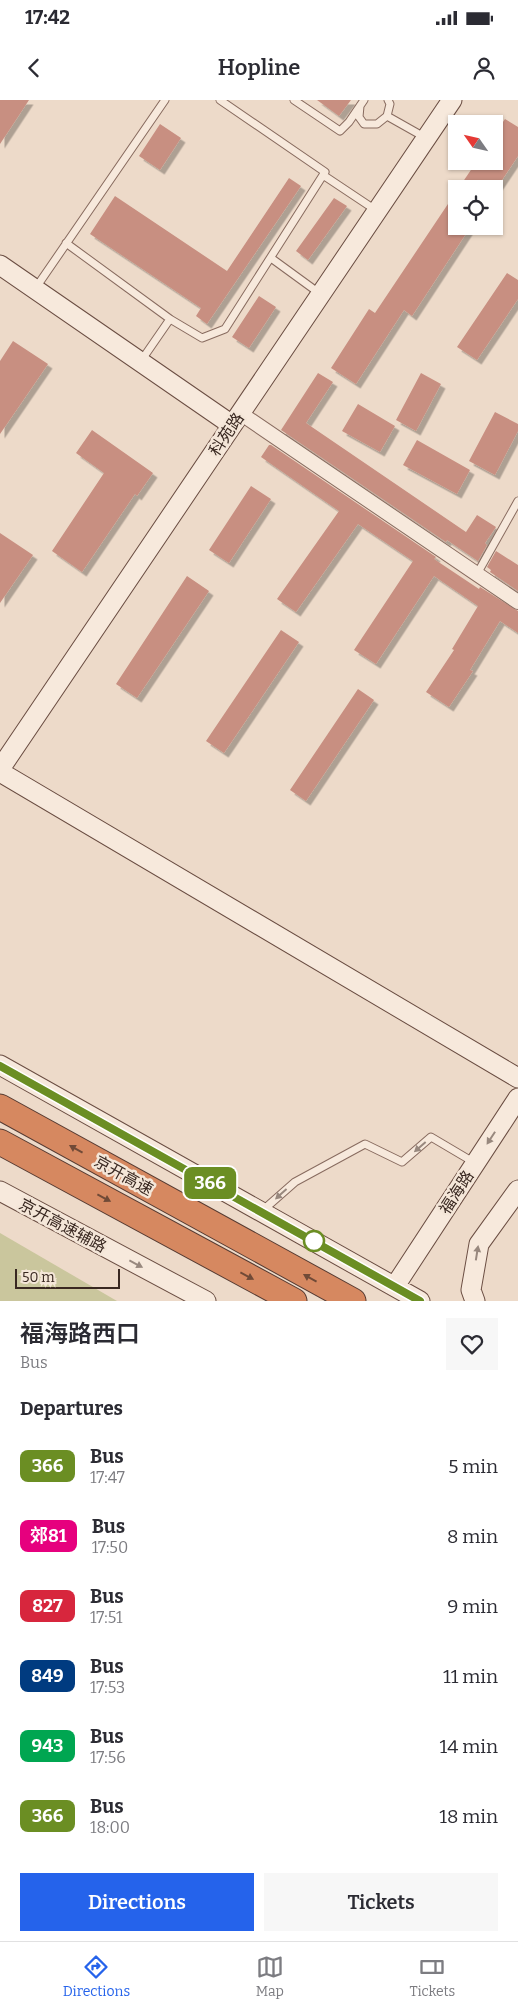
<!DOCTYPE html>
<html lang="en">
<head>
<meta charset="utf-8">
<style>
	body { margin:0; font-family:Bitter,"Noto Sans SC",serif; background:#f7f7f7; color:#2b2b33; height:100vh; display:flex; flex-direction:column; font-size:19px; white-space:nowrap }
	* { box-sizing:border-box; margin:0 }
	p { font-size:16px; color:#7c7c81 }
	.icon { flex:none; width:28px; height:28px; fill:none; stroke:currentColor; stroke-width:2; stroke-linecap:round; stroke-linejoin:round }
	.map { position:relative; height:1201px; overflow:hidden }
	.side { display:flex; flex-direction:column; background:#fff; flex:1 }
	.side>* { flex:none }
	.badge { padding:0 10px; border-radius:8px; font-size:18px; line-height:32px }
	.needle { width:32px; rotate:304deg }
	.fabs { position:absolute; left:448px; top:15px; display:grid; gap:10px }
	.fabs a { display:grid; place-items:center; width:55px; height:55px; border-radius:0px; background:#fff; box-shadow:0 1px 4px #0004; font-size:25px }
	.scale { position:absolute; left:15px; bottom:12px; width:105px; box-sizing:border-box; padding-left:5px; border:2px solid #392821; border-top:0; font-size:14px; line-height:18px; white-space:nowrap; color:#392821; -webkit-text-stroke:4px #f4e6d8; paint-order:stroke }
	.map>.badge { position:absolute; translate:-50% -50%; box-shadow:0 0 0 2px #fff }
	h2 { padding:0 20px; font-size:19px; line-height:45px }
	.round { display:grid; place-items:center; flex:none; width:52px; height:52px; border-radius:0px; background:#f7f7f7 }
	.summary { display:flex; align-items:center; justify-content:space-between; height:85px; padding:0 20px }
	h1 { font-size:24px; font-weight:600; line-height:38px }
	.cta { display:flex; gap:10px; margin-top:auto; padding:10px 20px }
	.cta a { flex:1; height:58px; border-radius:0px; background:#2563eb; color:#fff; font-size:20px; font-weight:600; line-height:58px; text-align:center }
	.cta a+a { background:#f7f7f7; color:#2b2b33 }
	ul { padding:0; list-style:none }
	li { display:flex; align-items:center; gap:15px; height:70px; padding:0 20px }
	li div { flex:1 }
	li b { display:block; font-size:19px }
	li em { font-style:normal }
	li .badge { min-width:55px; font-weight:700; text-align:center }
	.status { display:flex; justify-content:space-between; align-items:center; height:35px; padding:0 25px; background:#fff; direction:ltr }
	.status svg { height:14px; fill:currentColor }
	header { display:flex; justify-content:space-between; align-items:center; height:65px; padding:0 20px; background:#fff; font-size:22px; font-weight:600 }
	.tabs { display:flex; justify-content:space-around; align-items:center; height:70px; border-top:1px solid #e1e1e2; background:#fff; font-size:14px; color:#7c7c81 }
	.tabs a { display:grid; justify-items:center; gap:2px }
	.tabs .on { color:#2563eb }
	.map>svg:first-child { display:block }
</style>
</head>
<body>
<div class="status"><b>17:42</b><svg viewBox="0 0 49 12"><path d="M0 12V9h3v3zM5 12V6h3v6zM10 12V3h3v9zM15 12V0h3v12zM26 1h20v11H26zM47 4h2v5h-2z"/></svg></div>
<header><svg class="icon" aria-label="back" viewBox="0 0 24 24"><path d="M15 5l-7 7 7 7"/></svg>Hopline<svg class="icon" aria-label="person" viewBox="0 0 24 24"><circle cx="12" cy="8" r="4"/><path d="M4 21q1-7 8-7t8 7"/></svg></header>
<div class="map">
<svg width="518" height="1201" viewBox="0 0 518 1201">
	<defs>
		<filter id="shadow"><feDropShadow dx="4.5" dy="4.5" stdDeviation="0" flood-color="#0004"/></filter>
	</defs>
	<rect width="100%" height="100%" fill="#eddac9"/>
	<!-- green -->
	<path fill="#cac69d" d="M0,1133L117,1201H0Z"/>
	<!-- building -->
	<path fill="#c88f81" filter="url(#shadow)" d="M0,0H29L0,44Z
		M317,0H351L339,16Z
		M505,19L518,27V56L496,89H458L477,61H494V35Z
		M160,24L181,38L160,70L139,56Z
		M289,78L301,86L207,224L196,216L201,208L90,134L115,96L227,171Z
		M456,92V126H471L412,216L404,210L356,284L331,268L369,209L375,213Z
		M334,98L347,106L308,160L296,151Z
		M507,173L518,180V199L477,260L457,247Z
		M259,196L276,207L249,248L232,237Z
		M13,241L48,264L0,334V261Z
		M318,273L333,282L306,323L466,432L477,415L496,427L485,443L487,445L478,461L447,440L446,442L281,330Z
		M421,273L441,284L416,331L396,320Z
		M358,304L395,326L380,352L342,331Z
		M495,312L518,324V331L495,375L469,361Z
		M92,330L153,373L137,396L135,394L82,472L52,451L104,373L76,353Z
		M417,340L470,370L457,394L403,365Z
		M269,345H271L436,457L434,459L479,489L480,487L518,511V533L500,521L470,570L473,571L449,607L426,592L454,550L452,549L478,506L434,476L376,564L354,550L413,461L358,424L296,512L277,499L339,411L261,357Z
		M251,386L271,399L229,463L209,450Z
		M0,433L33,455L0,503Z
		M496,451L518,465V491L490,472L491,470L487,467Z
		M187,476L209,491L137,598L116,584Z
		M281,530L299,542L224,653L206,641Z
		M358,589L374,600L306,701L290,690Z"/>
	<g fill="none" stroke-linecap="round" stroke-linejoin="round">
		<defs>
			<path id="lane" d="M294,0L340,31L349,22L364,0
				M360,6L359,17L364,24H377L387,16L390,4L388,0
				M387,16L426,38
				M323,75L377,111
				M66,143L170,219
				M271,158L319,193
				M35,189L165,0
				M141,261L170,219L202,238L225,229L325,72L220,0
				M477,474L518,401
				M262,1111L295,1082L365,1044L402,1062L431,1037L475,1063"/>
			<path id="street" d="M240,313L518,502"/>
			<path id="secondary" d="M0,165L232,325
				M0,669L452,0
				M0,672L518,978
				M0,965L420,1201
				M0,1091L206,1201
				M395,1186L518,998
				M475,1201L471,1190L479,1144L518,1090"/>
			<path id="highway" d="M0,1007L353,1201
				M0,1042L294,1201"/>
		</defs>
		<!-- lane casing -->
		<use href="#lane" stroke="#886b5f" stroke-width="9"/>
		<!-- street casing -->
		<use href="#street" stroke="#886b5f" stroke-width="16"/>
		<!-- secondary casing -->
		<use href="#secondary" stroke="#6a4d42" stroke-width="21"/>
		<!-- highway casing -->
		<use href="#highway" stroke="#563b32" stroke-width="27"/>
		<!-- lane -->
		<use href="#lane" stroke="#f7e9dc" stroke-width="7"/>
		<!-- street -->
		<use href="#street" stroke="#f7e9dc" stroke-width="14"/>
		<!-- secondary -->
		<use href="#secondary" stroke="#f7e9dc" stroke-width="19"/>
		<!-- highway -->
		<use href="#highway" stroke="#d68860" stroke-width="25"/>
	</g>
	<!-- one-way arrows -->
	<defs><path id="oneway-solid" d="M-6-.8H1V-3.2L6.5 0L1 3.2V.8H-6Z" transform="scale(1.25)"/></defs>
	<g fill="#98887e">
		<use href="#oneway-solid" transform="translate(491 1038) rotate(123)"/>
		<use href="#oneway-solid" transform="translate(420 1047) rotate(139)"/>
		<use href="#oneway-solid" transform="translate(281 1094) rotate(138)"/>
		<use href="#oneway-solid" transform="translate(477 1153) rotate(-81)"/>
		<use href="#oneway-solid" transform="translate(136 1164) rotate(28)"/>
	</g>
	<g fill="#704a37">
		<use href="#oneway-solid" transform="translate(76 1049) rotate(-151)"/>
		<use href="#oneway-solid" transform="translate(104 1098) rotate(28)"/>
		<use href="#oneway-solid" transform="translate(247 1176) rotate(28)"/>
		<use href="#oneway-solid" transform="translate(310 1178) rotate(-151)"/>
	</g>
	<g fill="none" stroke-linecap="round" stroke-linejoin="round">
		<defs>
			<path id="line" d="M0,966L420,1201"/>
		</defs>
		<!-- line casing -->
		<use href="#line" stroke="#fff" stroke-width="11"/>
		<!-- line -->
		<use href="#line" stroke="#6b8e23" stroke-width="8"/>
	</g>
	<!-- markers -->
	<circle fill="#fff" stroke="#6b8e23" stroke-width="2.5" cx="314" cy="1141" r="10"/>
	<g text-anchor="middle" stroke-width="5" stroke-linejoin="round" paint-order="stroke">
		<!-- street labels -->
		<g font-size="16" fill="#392821" stroke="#f4e6d8">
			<text transform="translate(226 334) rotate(-56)" y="6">科苑路</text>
			<text transform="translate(124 1075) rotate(29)" y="6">京开高速</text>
			<text transform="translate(456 1092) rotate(-57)" y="6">福海路</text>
			<text transform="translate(63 1125) rotate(28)" y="6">京开高速辅路</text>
		</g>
	</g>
</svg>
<div class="fabs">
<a><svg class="needle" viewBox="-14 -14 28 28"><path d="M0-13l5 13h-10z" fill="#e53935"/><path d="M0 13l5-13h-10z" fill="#7c7c81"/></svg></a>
<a><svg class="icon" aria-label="locate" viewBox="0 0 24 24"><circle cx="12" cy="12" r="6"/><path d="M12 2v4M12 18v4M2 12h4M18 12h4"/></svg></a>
</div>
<div class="scale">50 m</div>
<b class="badge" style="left:210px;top:1083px;background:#6b8e23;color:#fff">366</b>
</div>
<section class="side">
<div class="summary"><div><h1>福海路西口</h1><p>Bus</p></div><a class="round"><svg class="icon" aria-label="heart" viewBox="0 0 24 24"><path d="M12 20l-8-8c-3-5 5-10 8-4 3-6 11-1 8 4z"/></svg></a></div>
<h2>Departures</h2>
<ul>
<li><span class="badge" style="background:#6b8e23;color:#fff">366</span><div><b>Bus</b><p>17:47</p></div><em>5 min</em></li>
<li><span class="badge" style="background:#e6007e;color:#fff">郊81</span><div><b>Bus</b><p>17:50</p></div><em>8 min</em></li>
<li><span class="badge" style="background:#d7263d;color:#fff">827</span><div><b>Bus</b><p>17:51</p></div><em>9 min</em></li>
<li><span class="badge" style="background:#003b80;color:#fff">849</span><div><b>Bus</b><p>17:53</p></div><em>11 min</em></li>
<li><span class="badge" style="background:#00a651;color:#fff">943</span><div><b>Bus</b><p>17:56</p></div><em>14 min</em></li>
<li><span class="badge" style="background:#6b8e23;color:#fff">366</span><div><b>Bus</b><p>18:00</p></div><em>18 min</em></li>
</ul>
<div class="cta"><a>Directions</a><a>Tickets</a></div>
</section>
<nav class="tabs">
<a class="on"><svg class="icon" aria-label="directions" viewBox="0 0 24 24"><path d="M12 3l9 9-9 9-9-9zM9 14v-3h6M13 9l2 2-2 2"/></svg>Directions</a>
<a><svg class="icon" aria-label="map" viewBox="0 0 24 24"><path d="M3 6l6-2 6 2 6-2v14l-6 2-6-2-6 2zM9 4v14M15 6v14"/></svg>Map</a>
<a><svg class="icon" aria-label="tickets" viewBox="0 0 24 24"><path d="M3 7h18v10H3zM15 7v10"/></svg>Tickets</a>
</nav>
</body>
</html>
